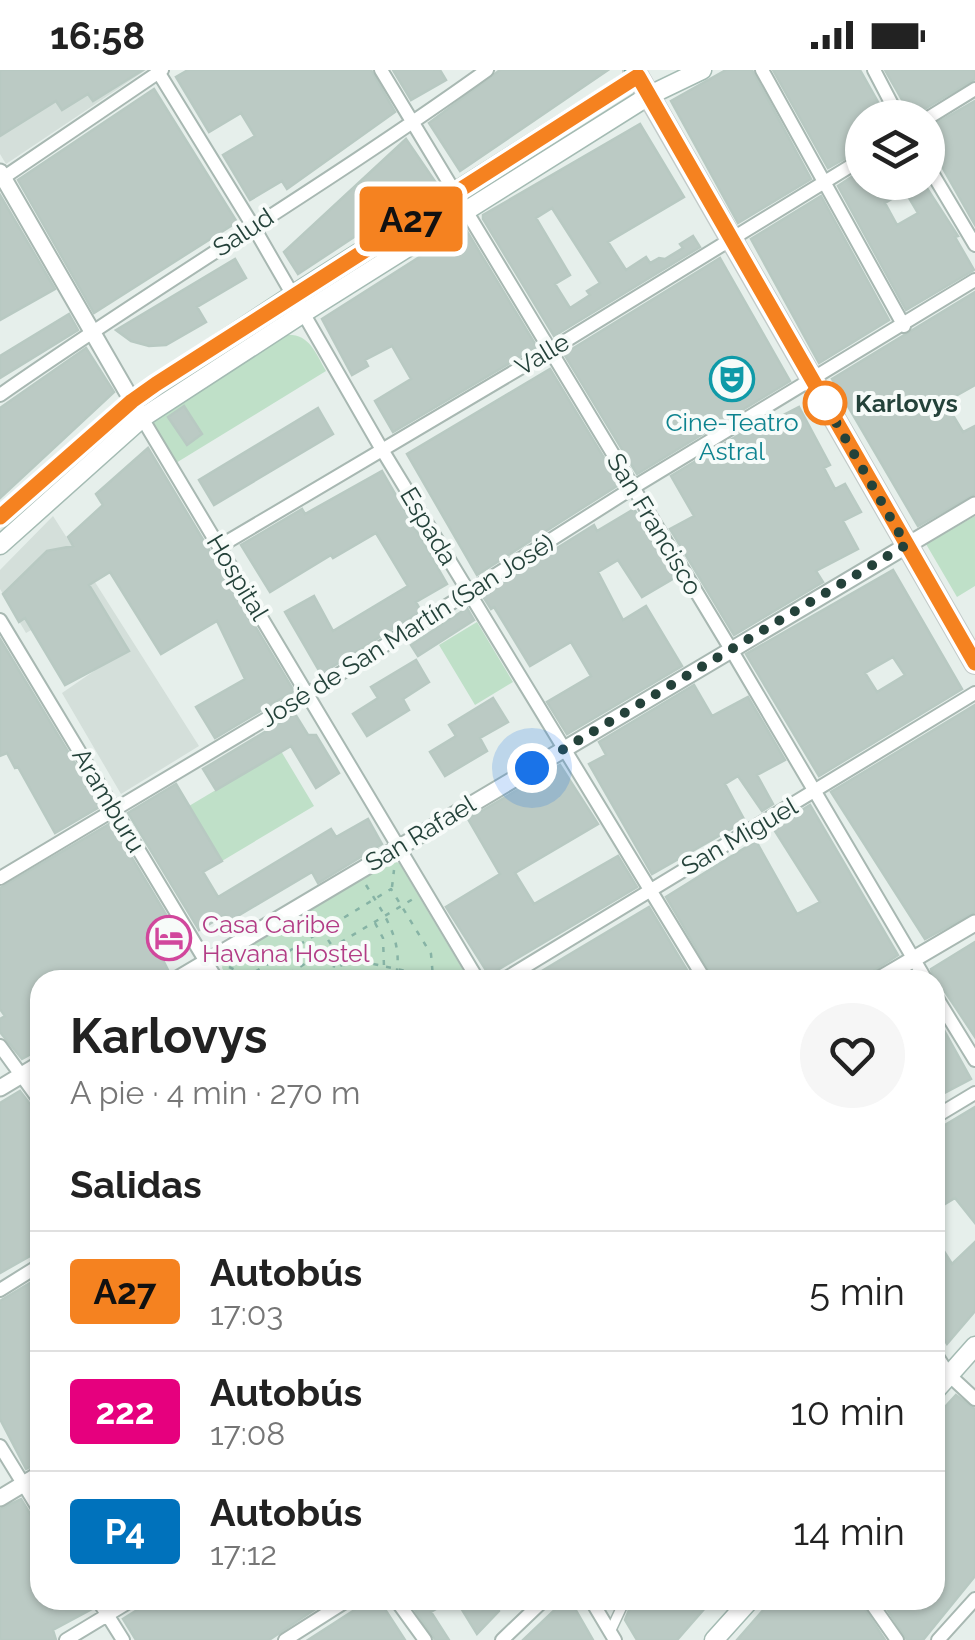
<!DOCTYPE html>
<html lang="es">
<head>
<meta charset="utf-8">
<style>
	body { margin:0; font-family:Raleway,sans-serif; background:#f6f6f6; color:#222; height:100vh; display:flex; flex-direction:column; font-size:38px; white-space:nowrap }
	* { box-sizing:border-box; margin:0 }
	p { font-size:32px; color:#767676 }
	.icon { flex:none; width:55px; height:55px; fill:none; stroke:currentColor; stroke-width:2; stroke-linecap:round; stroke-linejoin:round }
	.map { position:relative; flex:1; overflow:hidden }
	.panel { position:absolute; left:30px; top:900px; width:915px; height:640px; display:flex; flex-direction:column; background:#fff; border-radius:30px; box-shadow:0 2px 8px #0004 }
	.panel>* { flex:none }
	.badge { padding:0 20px; border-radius:8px; font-size:35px; line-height:65px }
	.tools { position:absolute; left:845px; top:30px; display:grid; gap:20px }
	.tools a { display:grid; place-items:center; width:100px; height:100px; border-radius:50%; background:#fff; box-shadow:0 2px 8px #0004; font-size:50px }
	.you { position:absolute; width:50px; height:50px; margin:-25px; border:8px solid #fff; border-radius:50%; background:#1a73e8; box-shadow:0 0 0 15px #1a73e833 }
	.map>.badge { position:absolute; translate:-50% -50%; box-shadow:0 0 0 5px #fff }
	h2 { padding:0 40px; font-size:38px; line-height:90px }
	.round { display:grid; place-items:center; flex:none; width:105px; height:105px; border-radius:52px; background:#f6f6f6 }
	.head { display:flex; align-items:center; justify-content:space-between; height:170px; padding:0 40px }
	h1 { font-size:48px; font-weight:700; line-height:75px }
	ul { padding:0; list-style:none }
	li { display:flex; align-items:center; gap:30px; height:120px; padding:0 40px; border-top:2px solid #e0e0e0 }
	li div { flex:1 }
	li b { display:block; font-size:38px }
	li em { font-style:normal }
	li .badge { min-width:110px; font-weight:700; text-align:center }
	.status { display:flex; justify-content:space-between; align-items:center; height:70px; padding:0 50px; background:#fff; direction:ltr }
	.status svg { height:28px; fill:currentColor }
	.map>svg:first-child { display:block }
</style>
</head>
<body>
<div class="status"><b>16:58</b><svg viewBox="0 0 49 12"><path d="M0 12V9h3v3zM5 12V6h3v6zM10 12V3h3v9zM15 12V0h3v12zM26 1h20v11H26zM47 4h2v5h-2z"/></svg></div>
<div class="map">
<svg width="975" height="1570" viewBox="0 0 975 1570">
	<rect width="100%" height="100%" fill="#e6efeb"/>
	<!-- built -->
	<path fill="#d4dfda" d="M0,0H146L6,94L0,84Z
		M53,446L199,676L121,724L62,623L94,601L59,544L26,563L0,519V500Z"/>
	<!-- green -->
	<path fill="#bfe0c8" d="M285,265C309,263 315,282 326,301L171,396L142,348Z
		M975,446V516L957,527L926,474Z
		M477,552L513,612L475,635L439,575Z
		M281,681L314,736L222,791L189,736Z
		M391,790L399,793L469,910H229L222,898L223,891Z"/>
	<!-- building -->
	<path fill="#bbcac4" stroke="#b8c9c2" stroke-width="2.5" fill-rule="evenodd" d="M0,0H143L93,31L88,24L62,40L56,31L0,66Z
		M188,0H371L395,42L287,119L282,111L250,130L223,85L255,66L241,43L209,62L176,7Z
		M393,0H440L446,10L411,30Z
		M500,0H608L460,101L429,53Z
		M726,0H752L811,109L738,153L671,31Z
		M773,0H860L887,48H862V79L828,98Z
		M885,0H975V9L923,40L918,48L912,47Z
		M154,19L237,152L94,243L18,110Z
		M975,31V155L928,72V58Z
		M640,54L684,127L608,172L626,200L646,187L650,193L659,188L665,189L683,178L680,174L693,166L700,177L554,266L483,149V145ZM552,138L600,213L587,221L590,225L570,238L555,214L570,205L536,148Z
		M406,69L436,113L298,204L284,182Z
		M862,100V112H923L958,166L955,167L974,200L906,240L838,116ZM905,121L918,143L897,155L885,133Z
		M0,125L55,219L0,250Z
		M821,126L889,250L819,293L751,169Z
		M465,158L537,277L393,362L375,331L411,309L392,276L365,290L368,296L352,305L322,249Z
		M720,188L790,311L637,404L564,284Z
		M235,189L246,208L197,237L206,252L166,275L149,276L131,271L116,260Z
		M975,222V315L945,332L963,362L975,356V424L918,456L832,309Z
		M69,244L78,260L0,308V286Z
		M86,278L114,322L0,428V338Z
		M550,299L620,414L477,505L407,384Z
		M184,336L202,364L187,375L168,347Z
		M799,337L830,395L824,398L835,419L845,414L861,442L843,451L858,479L816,501L823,512L734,565L670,459L694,446L671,406L747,360L749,363Z
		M318,338L333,364L214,435L199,410Z
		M148,378L294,621L215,668L196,637L245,609L217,551L161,584L110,502L89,515L129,581L65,615L25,548L19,552L3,524L47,481L73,476L68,467L103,435L96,424Z
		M382,401L447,514L416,532L421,541L321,604L285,542L314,526L333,561L408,516L376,463L333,488L331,485L270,522L241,475L302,439L305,444Z
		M634,439L676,507L642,527L618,490L598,502L623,550L646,536L682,596L567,664L547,632L591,606L571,572L530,596L494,537L491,539L484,528L485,523L594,455L597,461Z
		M893,500L962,619L819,706L746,584ZM893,587L905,605L877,622L865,603Z
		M467,538L474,550L418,586L411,575Z
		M0,569L101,736L55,763L18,697L15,698L7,683L0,686Z
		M416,590L429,612L403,629L409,640L367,666L353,644L378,628L371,617Z
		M694,615L712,646L748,627L785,690L757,705L773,734L762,741L738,706L725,714L745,751L652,804L589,694L606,685L599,672Z
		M493,628L508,652L480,668L487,681L445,706L430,682L456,666L449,655Z
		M975,635V842L925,869L831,722Z
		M295,644L308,665H316L339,703L316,718L291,676L216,720L203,699Z
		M560,695L598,754L515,803L534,834L618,786L637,817L489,905L446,837L500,804L468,749Z
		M176,714L222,791L203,802L218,827L331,759L336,767L368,749L382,774L318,813L312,802L229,851L225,845L199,860L128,743Z
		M810,735L898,885L859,910H715L666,827L756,771L797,844L820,832L773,758Z
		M111,753L182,871L160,884L169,902L155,910H40V979L22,989L0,962V949L5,946L0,939V818Z
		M649,837L693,910H527L565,887Z
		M975,872V967L944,920L935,915L931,899Z
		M935,944L971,1009L935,1028Z
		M20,1021L33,1038L40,1041V1185H32L0,1203V1033Z
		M975,1037V1153L955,1128L935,1140V1061Z
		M935,1167L952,1194L975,1172V1241L947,1274L935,1255Z
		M40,1207V1393L26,1399L0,1349V1231Z
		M956,1325L975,1339V1506L923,1570H907L881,1530H935V1348Z
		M21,1429L32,1447L40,1451V1530H88L92,1539L53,1560L56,1570H0V1439Z
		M153,1530H233L239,1539L252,1530H329L269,1570H136L123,1549Z
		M370,1530H379L405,1570H308Z
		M408,1530H451L431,1542L449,1570H435Z
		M456,1530H495L499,1541L477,1564Z
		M565,1530H570L593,1570H523Z
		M633,1530H712L677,1570H637L625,1550Z
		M772,1530H859L885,1570H737Z"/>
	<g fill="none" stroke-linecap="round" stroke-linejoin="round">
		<defs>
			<path id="pedestrian" d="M610,1562L625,1530"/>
			<path id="minor" d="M157,0L253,156L381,378L705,910
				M381,0L732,581L926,910
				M762,0L904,256
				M874,0L899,48
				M928,48L975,19
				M928,96L975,175
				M0,110L162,0
				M0,325C160,213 328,114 487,0
				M142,348L478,910
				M220,476L549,281L862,89
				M0,550L217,910
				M0,808L308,624L634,417L975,210
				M503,910L975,623
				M935,925L975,990
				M0,976L40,1031
				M935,1047L975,1023
				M0,1220L40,1195
				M935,1283L949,1305L975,1329
				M0,1376L40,1441
				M98,1530L123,1570
				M396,1530L425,1570
				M591,1530L615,1570
				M869,1530L897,1570
				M66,1570L132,1530
				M285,1570L348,1530
				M502,1570L544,1530
				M938,1570L975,1529"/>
			<path id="tertiary" d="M0,102L142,348
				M176,910L975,435
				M878,910L975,853
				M0,1018L40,994
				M0,1428L40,1404"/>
			<path id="secondary" d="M0,447L132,331L294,224L638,6
				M0,475L142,348L305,242L650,25L702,0
				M935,1321L975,1276
				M714,1570L750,1530"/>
			<path id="primary" d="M634,0L975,593"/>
		</defs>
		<!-- pedestrian casing -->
		<use href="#pedestrian" stroke="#a8b8b2" stroke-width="12"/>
		<!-- minor casing -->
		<use href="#minor" stroke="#a8b8b2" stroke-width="16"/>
		<!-- tertiary casing -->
		<use href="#tertiary" stroke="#a8b8b2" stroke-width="19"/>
		<!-- secondary casing -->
		<use href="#secondary" stroke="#a4bbb3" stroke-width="21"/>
		<!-- primary casing -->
		<use href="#primary" stroke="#c2cac8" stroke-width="24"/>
		<!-- path -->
		<path stroke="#86b3a5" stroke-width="2.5" stroke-dasharray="5 8" stroke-linecap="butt" d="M366,815C385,846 405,872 395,910
			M392,817L394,800
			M314,848L354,910
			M375,853L383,868L384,897
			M340,892L348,910
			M229,897L248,906L263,902L273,910
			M250,910L248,906L391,819L431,884L433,907
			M278,910L323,883L447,910
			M330,910L341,872L413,829"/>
		<!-- pedestrian -->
		<use href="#pedestrian" stroke="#fff" stroke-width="9"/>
		<!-- minor -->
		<use href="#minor" stroke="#fff" stroke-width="12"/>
		<!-- tertiary -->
		<use href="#tertiary" stroke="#fff" stroke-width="15"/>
		<!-- secondary -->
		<use href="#secondary" stroke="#fff" stroke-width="18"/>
		<!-- primary -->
		<use href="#primary" stroke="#6aa596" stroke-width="20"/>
	</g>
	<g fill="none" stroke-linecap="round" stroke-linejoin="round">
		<defs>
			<path id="line" d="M0,447L132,331L156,314L638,6L975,593"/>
		</defs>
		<!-- line casing -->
		<use href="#line" stroke="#fff" stroke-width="22"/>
		<!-- line -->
		<use href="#line" stroke="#f58220" stroke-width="15"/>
		<!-- walk -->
		<path stroke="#24423a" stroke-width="10" stroke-dasharray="0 18" d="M532,698L906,475L825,333"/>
	</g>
	<!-- icons -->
	<defs>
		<symbol id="theatre-ring" viewBox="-11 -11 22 22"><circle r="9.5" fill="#f7fbf9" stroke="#0f9aa8" stroke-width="1.5"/><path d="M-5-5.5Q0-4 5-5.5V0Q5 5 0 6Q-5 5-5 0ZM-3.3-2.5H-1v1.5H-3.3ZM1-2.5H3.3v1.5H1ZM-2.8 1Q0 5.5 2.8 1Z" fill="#0f9aa8"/></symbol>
		<symbol id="hotel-ring" viewBox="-11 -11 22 22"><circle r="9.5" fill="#f7fbf9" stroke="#d1479c" stroke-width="1.5"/><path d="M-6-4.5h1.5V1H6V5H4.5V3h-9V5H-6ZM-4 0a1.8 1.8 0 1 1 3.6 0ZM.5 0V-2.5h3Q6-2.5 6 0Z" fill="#d1479c"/></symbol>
	</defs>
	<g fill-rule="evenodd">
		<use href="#theatre-ring" x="707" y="284" width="50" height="50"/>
		<use href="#hotel-ring" x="144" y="843" width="50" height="50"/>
	</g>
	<!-- markers -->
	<circle fill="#fff" stroke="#f58220" stroke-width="5" cx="825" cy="333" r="20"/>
	<g text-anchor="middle" stroke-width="8" stroke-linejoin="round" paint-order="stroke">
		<!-- street labels -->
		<g font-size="25" fill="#24423a" stroke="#f7fbf9">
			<text transform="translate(243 162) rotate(-33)" y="9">Salud</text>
			<text transform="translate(542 284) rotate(-31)" y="9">Valle</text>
			<text transform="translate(655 454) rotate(59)" y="9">San Francisco</text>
			<text transform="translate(429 456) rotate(59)" y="9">Espada</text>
			<text transform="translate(238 507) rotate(59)" y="9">Hospital</text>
			<text transform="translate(407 560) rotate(-32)" y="9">José de San Martín (San José)</text>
			<text transform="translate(109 730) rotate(59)" y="9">Aramburu</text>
			<text transform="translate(420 763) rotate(-31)" y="9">San Rafael</text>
			<text transform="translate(739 766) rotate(-30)" y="9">San Miguel</text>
		</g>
		<!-- stop labels -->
		<g font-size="25" font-weight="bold" fill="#24423a" stroke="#f7fbf9" text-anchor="start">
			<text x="855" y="342">Karlovys</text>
		</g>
		<!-- culture labels -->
		<g font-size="25" fill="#0d838f" stroke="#f7fbf9">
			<text x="732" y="361">Cine-Teatro<tspan x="732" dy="29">Astral</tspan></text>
		</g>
		<!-- hotel labels -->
		<g font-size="25" fill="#b23c85" stroke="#f7fbf9" text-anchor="start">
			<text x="202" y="863">Casa Caribe<tspan x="202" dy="29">Havana Hostel</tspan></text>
		</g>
	</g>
</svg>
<div class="tools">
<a><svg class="icon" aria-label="layers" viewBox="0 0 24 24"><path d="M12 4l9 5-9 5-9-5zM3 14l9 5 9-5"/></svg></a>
</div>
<div class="you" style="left:532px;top:698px"></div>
<b class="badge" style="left:411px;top:149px;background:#f58220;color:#111">A27</b>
<section class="panel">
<div class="head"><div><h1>Karlovys</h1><p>A pie · 4 min · 270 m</p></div><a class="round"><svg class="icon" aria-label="heart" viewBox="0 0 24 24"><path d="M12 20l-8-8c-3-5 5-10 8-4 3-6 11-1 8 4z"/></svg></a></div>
<h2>Salidas</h2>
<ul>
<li><span class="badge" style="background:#f58220;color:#111">A27</span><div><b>Autobús</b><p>17:03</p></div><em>5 min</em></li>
<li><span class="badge" style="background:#e6007e;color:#fff">222</span><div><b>Autobús</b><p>17:08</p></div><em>10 min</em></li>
<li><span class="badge" style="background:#0072bc;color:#fff">P4</span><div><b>Autobús</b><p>17:12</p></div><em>14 min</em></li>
</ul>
</section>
</div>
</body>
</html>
